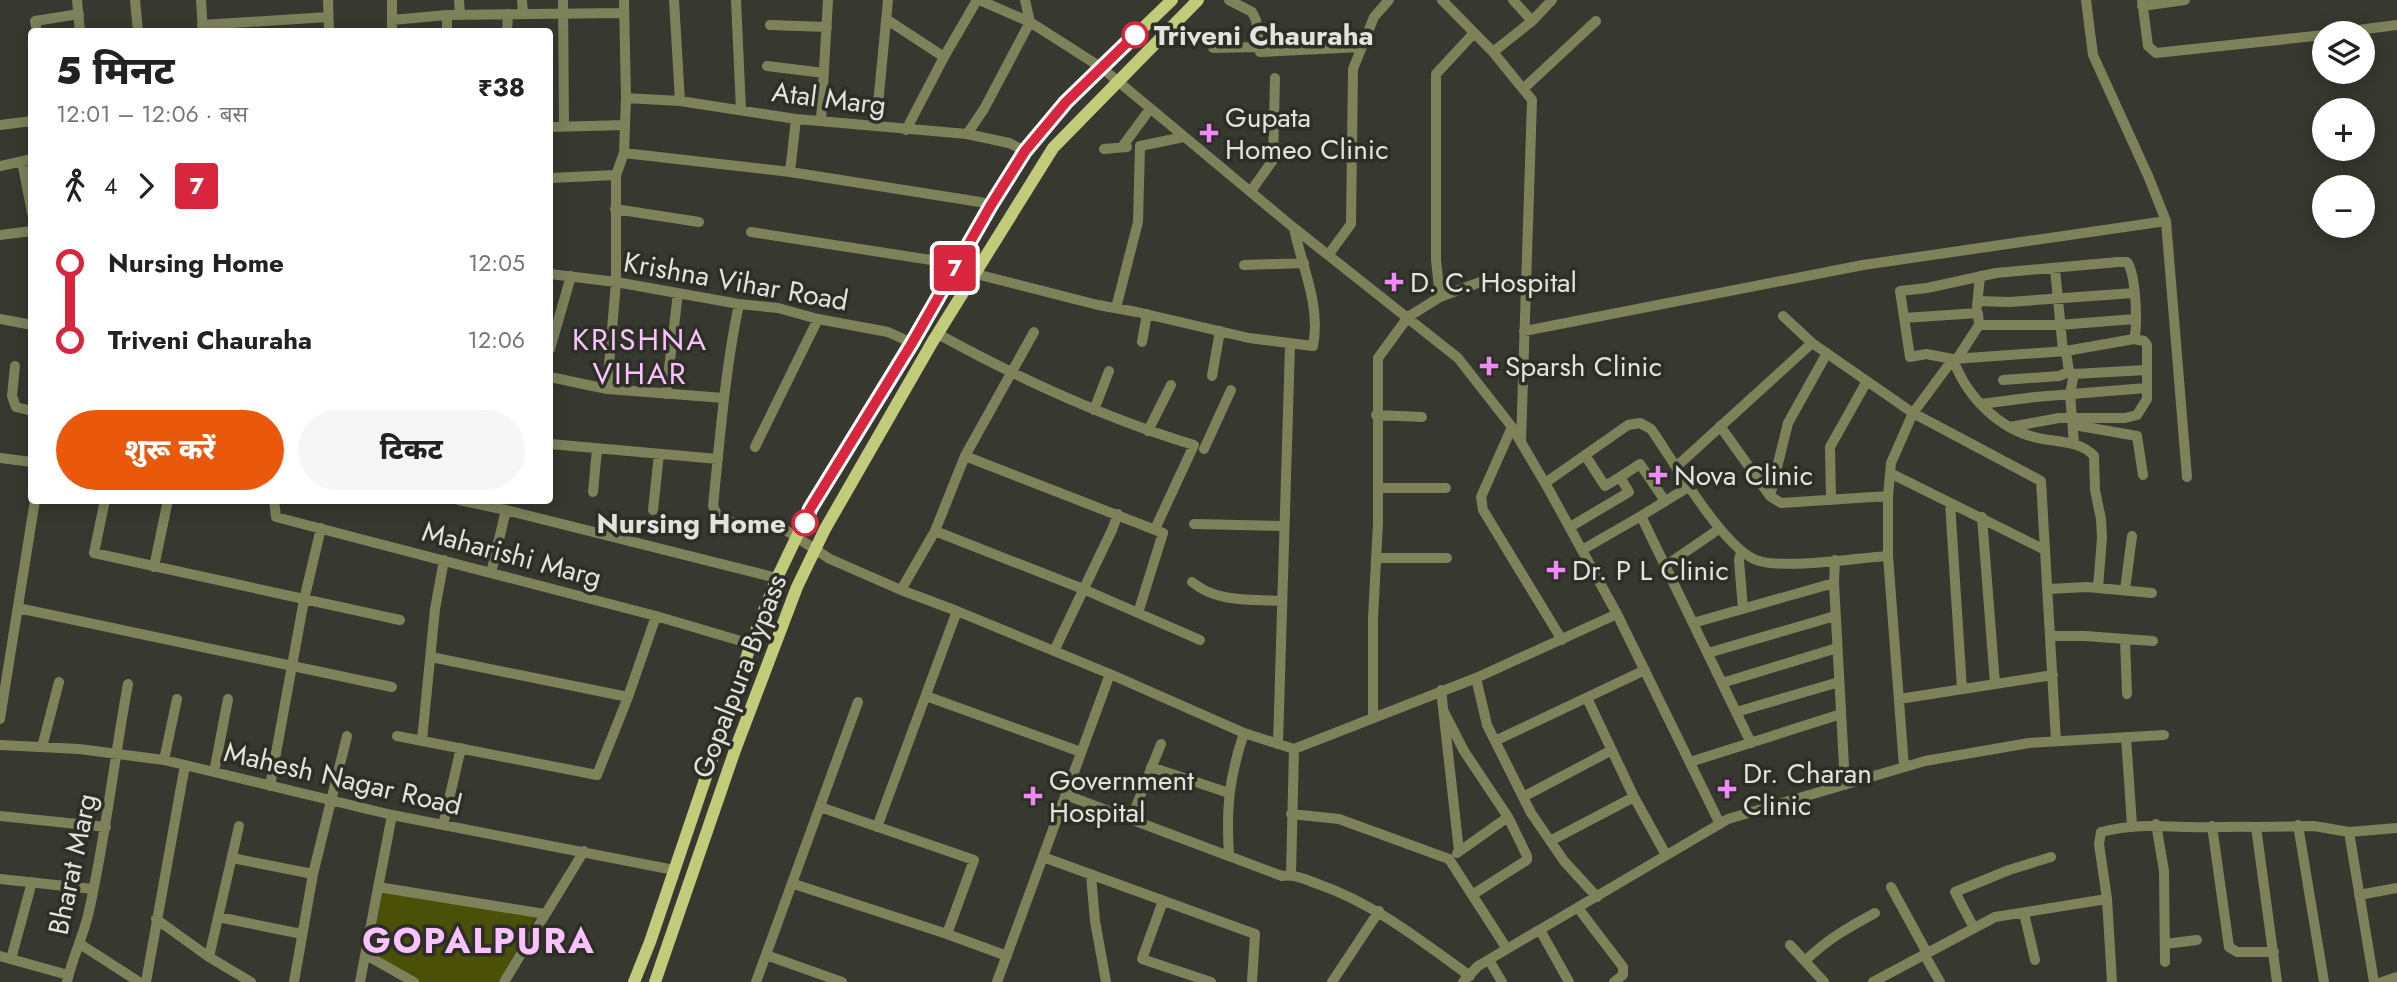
<!DOCTYPE html>
<html lang="hi">
<head>
<meta charset="utf-8">
<style>
	body { margin:0; font-family:Jost,"Noto Sans Devanagari",sans-serif; background:#f6f6f6; color:#222; height:100vh; display:flex; flex-direction:column; font-size:26px; white-space:nowrap }
	* { box-sizing:border-box; margin:0 }
	p { font-size:23px; color:#767676 }
	.icon { flex:none; width:38px; height:38px; fill:none; stroke:currentColor; stroke-width:2; stroke-linecap:round; stroke-linejoin:round }
	.map { position:relative; flex:1; overflow:hidden }
	.side { position:absolute; left:28px; top:28px; width:525px; height:476px; display:flex; flex-direction:column; background:#fff; border-radius:7px; box-shadow:0 4px 18px #0003 }
	.side>* { flex:none }
	.badge { padding:0 14px; border-radius:5px; font-size:24px; line-height:46px }
	.fabs { position:absolute; left:2312px; top:21px; display:grid; gap:14px }
	.fabs a { display:grid; place-items:center; width:63px; height:63px; border-radius:50%; background:#fff; box-shadow:0 4px 18px #0003; font-size:35px }
	.map>.badge { position:absolute; translate:-50% -50%; box-shadow:0 0 0 4px #fff }
	.legs { display:flex; align-items:center; gap:10px; height:77px; padding:0 28px; font-size:23px }
	.legs p { margin-inline-start:auto }
	.overview { display:flex; align-items:center; justify-content:space-between; height:119px; padding:0 28px }
	h1 { font-size:38px; font-weight:800; line-height:52px }
	.cta { display:flex; gap:14px; margin-top:auto; padding:14px 28px }
	.cta a { flex:1; height:80px; border-radius:42px; background:#ea580c; color:#fff; font-size:28px; font-weight:800; line-height:80px; text-align:center }
	.cta a+a { background:#f6f6f6; color:#222 }
	ul { padding:0 28px; list-style:none }
	li { display:flex; align-items:center; gap:24px; height:77px; font-size:26px }
	li i { display:grid; place-items:center; width:10px; height:100%; margin:0 9px; background:currentColor }
	li i::after { content:''; width:18px; height:18px; margin:-9px; border:5px solid; border-radius:50%; background:#fff }
	li p { margin-inline-start:auto }
	li:first-child i { background:linear-gradient(#0000 50%,currentColor 0) }
	li:last-child i { background:linear-gradient(currentColor 50%,#0000 0) }
	.map>svg:first-child { display:block }
</style>
</head>
<body>
<div class="map">
<svg width="2397" height="982" viewBox="0 0 2397 982">
	<rect width="100%" height="100%" fill="#37382f"/>
	<!-- green -->
	<path fill="#4b5009" d="M383,890L536,917L498,982H420L371,953Z"/>
	<g fill="none" stroke-linecap="round" stroke-linejoin="round">
		<!-- minor -->
		<path stroke="#7d825b" stroke-width="10" d="M77,0L80,32
			M135,0L138,32
			M201,0L203,32
			M328,0L329,32
			M459,0L460,15
			M522,0L523,14
			M563,0L564,126
			M674,0L680,101
			M736,0L741,110
			M1025,0L1030,22L1102,68L1294,228L1458,358L1512,427L1549,490L1617,614L1720,824
			M1229,0L1252,12L1256,20L1260,52L1361,47
			M1442,0L1493,52L1532,100L1521,442
			M1513,0L1532,21
			M2086,0L2093,55L2149,178L2166,221
			M2142,0L2148,46L2156,53L2324,35
			M2142,6L2185,0
			M447,15V32
			M886,19L944,57
			M392,20L447,15L624,13
			M202,25L328,17
			M770,25L827,27
			M37,32L35,21L79,14
			M392,32V0
			M507,32L508,14
			M2335,33L2397,25
			M1213,48L1258,47
			M1493,52L1532,21L1552,0
			M767,66L824,73
			M1523,89L1596,21
			M626,98L680,101L796,119L967,134L1009,143L1025,151
			M821,121L828,0
			M0,125L32,121
			M876,126L888,0
			M550,127L625,125
			M906,130L944,57L977,0
			M967,134L984,109L1030,22L979,0
			M1122,147L1150,109
			M1104,149L1127,147
			M624,153L790,172L980,202L991,205
			M22,161L32,213
			M0,166L32,159
			M790,172L796,119
			M550,178L616,175
			M1251,191L1273,160L1275,78
			M615,209L699,222
			M751,232L957,264
			M0,235L32,231
			M1329,254L1351,224L1353,69L1374,17L1389,0
			M2118,262H2127C2136,274 2138,325 2134,339L2066,351L1953,359L1926,354L1910,357L1900,291L1927,288L1996,273Z
			M1244,265L1304,263
			M2055,269L2063,351
			M550,274L616,282L739,304L778,308L818,319L888,332L912,343
			M976,274L1098,305L1137,312L1249,338L1313,346C1321,305 1302,268 1294,228
			M1440,297L1436,260V74L1474,33
			M1978,301L2009,302L2134,293
			M739,304C725,370 720,438 713,506L718,517L732,522L784,529L830,559L901,590L957,611L1110,674L1244,733L1294,749L1476,678L1617,614
			M1977,306L1980,276
			M1116,308L1138,222L1140,146L1184,137
			M1783,316L1812,343L1913,413L2041,481L2056,741
			M1904,318L1978,313L1979,325L1957,359
			M0,319L32,325
			M1979,325H2059L2135,319
			M1524,331L1863,265L2166,221L2187,477
			M938,334C1020,379 1104,418 1194,445L1155,529
			M1142,342L1147,314
			M550,349L571,276
			M2066,351L2069,372L2074,374L2070,394L2074,444
			M15,366L12,396L16,407L32,411
			M2074,374L2146,370
			M1212,376L1220,331
			M550,377L607,389L724,398
			M2003,380L2059,376L2069,372
			M607,389L616,282V175L624,153L626,98L624,0
			M666,394L678,293
			M1981,404L2035,397L2146,388
			M1094,410L1109,371
			M1376,415L1422,417
			M2074,425L2137,436L2143,475
			M1720,426L1770,496L1781,503L1888,496
			M1512,427L1481,497L1483,510L1562,640
			M2010,427L2059,418H2125L2137,415L2147,399V345L2144,341L2134,339
			M1148,431L1171,385
			M550,444L718,459
			M755,447L818,319
			M1204,449L1231,390
			M965,456L1034,332
			M0,458L32,462
			M1677,466L1812,343
			M1890,473L2045,550
			M1620,477L1640,464L1665,501
			M1545,483L1628,425L1640,423L1651,429C1673,460 1725,552 1759,561C1789,569 1855,558 1888,556
			M1378,488H1446
			M593,492L597,449
			M1770,496L1788,423L1827,353
			M105,500L94,553L400,620
			M274,500L276,517L656,616L751,644
			M459,500L506,510L777,578
			M1831,500L1830,447L1867,381
			M1950,503L1962,689
			M653,510L659,454
			M1641,516L1690,486
			M1982,517L1995,684
			M1194,524L1283,526
			M1570,527L1629,492L1620,477L1605,486L1585,455
			M935,531L1083,589L1200,640
			M1582,550L1641,516L1751,743
			M1741,551L1739,560L1743,609
			M1376,558H1447
			M1835,560L1834,583L1845,785
			M1665,566L1719,529
			M154,567L168,500
			M491,573L506,510
			M1192,582C1217,603 1250,599 1282,601
			M2048,589L2087,587L2152,593
			M901,590L935,531L965,456L1163,533L1138,613
			M2125,590L2132,536
			M18,608L392,687
			M1693,623L1834,583
			M2050,636H2085L2125,639L2127,694
			M2125,639L2153,641
			M1054,651L1112,530L1118,514
			M1708,653L1835,616
			M431,657L628,697
			M1476,678L1487,725L1531,813L1564,861L1597,897
			M1722,683L1837,648
			M1441,690L1459,851
			M926,696L1081,752
			M1587,698L1634,797L1666,855
			M1899,699L2053,675
			M1444,712L1464,751L1508,817L1527,856V860L1472,895
			M1736,712L1839,682
			M1373,718V618L1378,523V358L1408,317L1440,297L1483,281L1525,284
			M0,719L35,500
			M397,736L597,775L628,697L656,616
			M2126,737L2132,825
			M422,740L435,609L444,560
			M1495,741L1645,670
			M1278,744L1290,345
			M0,745L79,749L164,760L392,815L674,870
			M42,747L59,682
			M164,760L177,699
			M1690,762L1841,714
			M1151,767L1229,793
			M1904,767L1888,556V496L1891,463L1913,413L1953,359C1967,398 2001,432 2043,439C2060,442 2082,442 2094,456L2095,490L2101,519L2102,538L2098,588
			M214,772L228,699
			M270,786L304,600L321,528
			M1066,795L1282,876C1295,874 1306,880 1318,884C1375,904 1421,941 1470,976
			M1523,797L1612,750
			M820,807L974,860L947,934
			M1291,814L1339,819L1449,859L1507,949
			M0,816L106,827
			M1131,819L1161,744
			M2156,824L2164,871L2165,962
			M443,825L461,748
			M2298,825L2324,982
			M2212,826L2229,947L2237,952H2274
			M877,827L957,611
			M2256,827L2314,826L2349,832L2374,982
			M2349,832L2397,828
			M1550,841L1634,797
			M1457,853L1508,817
			M1229,855C1226,808 1229,778 1244,733
			M1043,857L1255,934L1252,982
			M232,858L313,874
			M1291,874L1294,749
			M1091,875L1095,921L1106,982
			M0,879L93,889
			M794,884L947,934L1007,956
			M378,887L545,914
			M1891,887L1927,953
			M2359,895L2397,888
			M1163,901L1142,959L1211,982
			M1578,908L1623,967V975L1614,982
			M2024,913L2035,960
			M218,917L302,934
			M156,919L209,957L251,982
			M1974,928L1955,892L2009,870L2051,857
			M1540,930L1569,982
			M80,944L139,982
			M2165,944L2197,940
			M1790,945L1824,982
			M1924,954L1940,982
			M366,955L414,982
			M766,955L842,982
			M0,956L68,975
			M209,957L239,826
			M11,959L32,882
			M1489,960L1502,982
			M1805,961C1826,940 1849,927 1875,913
			M67,982C72,958 84,935 89,911C106,836 114,759 128,684
			M146,982L185,765
			M294,982L313,874L347,736
			M360,982L392,815
			M504,982L584,851
			M756,982L858,702
			M997,982L1110,674
			M1332,982L1379,911
			M1463,982L1478,966L1728,819L1925,761L2029,743L2164,735
			M1873,982L1995,917L2107,899
			M2112,982L2107,899L2099,844L2101,832C2133,824 2157,826 2189,827C2211,828 2234,826 2256,827L2277,982
			M2382,982L2397,977"/>
		<!-- major -->
		<path stroke="#c1cb7a" stroke-width="12" d="M634,982L650,942L751,644L777,578L810,509L1025,151L1066,102L1172,0
			M655,982L735,750L797,587L825,529L933,341L1053,148L1198,0"/>
	</g>
	<g fill="none" stroke-linecap="round" stroke-linejoin="round">
		<defs>
			<path id="line-1" d="M805,523L810,509L912,343L991,205L1025,151L1066,102L1135,35"/>
		</defs>
		<!-- line-1 casing -->
		<use href="#line-1" stroke="#fff" stroke-width="16"/>
		<!-- line-1 -->
		<use href="#line-1" stroke="#d7263d" stroke-width="10"/>
	</g>
	<!-- markers -->
	<g fill="#fff" stroke="#d7263d" stroke-width="3.5">
		<circle cx="1135" cy="35" r="12"/>
		<circle cx="805" cy="523" r="12"/>
	</g>
	<g fill="#ef8bf7" stroke="#2d2e25" stroke-width="2.5">
		<path d="M1205.5 122.5h7v7h7v7h-7v7h-7v-7h-7v-7h7z"/>
		<path d="M1390.5 271.5h7v7h7v7h-7v7h-7v-7h-7v-7h7z"/>
		<path d="M1485.5 355.5h7v7h7v7h-7v7h-7v-7h-7v-7h7z"/>
		<path d="M1654.5 464.5h7v7h7v7h-7v7h-7v-7h-7v-7h7z"/>
		<path d="M1552.5 559.5h7v7h7v7h-7v7h-7v-7h-7v-7h7z"/>
		<path d="M1723.5 778.5h7v7h7v7h-7v7h-7v-7h-7v-7h7z"/>
		<path d="M1029.5 785.5h7v7h7v7h-7v7h-7v-7h-7v-7h7z"/>
	</g>
	<g text-anchor="middle" stroke-width="7" stroke-linejoin="round" paint-order="stroke">
		<!-- stop labels -->
		<g font-size="28" font-weight="bold" fill="#e2e3dd" stroke="#2d2e25" text-anchor="start">
			<text x="1154" y="45">Triveni Chauraha</text>
			<text x="786" y="533" text-anchor="end">Nursing Home</text>
		</g>
		<!-- street labels -->
		<g font-size="28" fill="#e2e3dd" stroke="#2d2e25">
			<text transform="translate(829 98) rotate(7)" y="10">Atal Marg</text>
			<text transform="translate(736 281) rotate(10)" y="10">Krishna Vihar Road</text>
			<text transform="translate(512 554) rotate(15)" y="10">Maharishi Marg</text>
			<text transform="translate(739 676) rotate(-69)" y="10">Gopalpura Bypass</text>
			<text transform="translate(343 778) rotate(13)" y="10">Mahesh Nagar Road</text>
			<text transform="translate(72 864) rotate(-78)" y="10">Bharat Marg</text>
		</g>
		<!-- poi labels -->
		<g font-size="28" fill="#e2e3dd" stroke="#2d2e25" text-anchor="start">
			<text x="1225" y="127">Gupata<tspan x="1225" dy="32">Homeo Clinic</tspan></text>
			<text x="1410" y="292">D. C. Hospital</text>
			<text x="1505" y="376">Sparsh Clinic</text>
			<text x="1674" y="485">Nova Clinic</text>
			<text x="1572" y="580">Dr. P L Clinic</text>
			<text x="1743" y="783">Dr. Charan<tspan x="1743" dy="32">Clinic</tspan></text>
			<text x="1049" y="790">Government<tspan x="1049" dy="32">Hospital</tspan></text>
		</g>
		<!-- neighbourhood labels -->
		<g font-size="30" letter-spacing="2" fill="#fac2fe" stroke="#2d2e25">
			<text x="640" y="350">KRISHNA<tspan x="640" dy="34">VIHAR</tspan></text>
		</g>
		<!-- district labels -->
		<g font-size="35" font-weight="bold" letter-spacing="2" fill="#fac2fe" stroke="#2d2e25">
			<text x="479" y="953">GOPALPURA</text>
		</g>
	</g>
</svg>
<div class="fabs">
<a><svg class="icon" aria-label="layers" viewBox="0 0 24 24"><path d="M12 4l9 5-9 5-9-5zM3 14l9 5 9-5"/></svg></a>
<a>+</a>
<a>−</a>
</div>
<b class="badge" style="left:955px;top:268px;background:#d7263d;color:#fff">7</b>
<section class="side">
<div class="overview"><div><h1>5 मिनट</h1><p>12:01 – 12:06 · बस</p></div><b>₹38</b></div>
<div class="legs"><svg class="icon" aria-label="walk" viewBox="0 0 24 24"><circle cx="13" cy="4" r="2"/><path d="M13 8l-2 6 4 7M11 14l-3 7M7 12l3-4h3l4 4"/></svg>4<svg class="icon" aria-label="forward" viewBox="0 0 24 24"><path d="M9 5l7 7-7 7"/></svg><b class="badge" style="background:#d7263d;color:#fff">7</b></div>
<ul>
<li><i style="color:#d7263d"></i><b>Nursing Home</b><p>12:05</p></li>
<li><i style="color:#d7263d"></i><b>Triveni Chauraha</b><p>12:06</p></li>
</ul>
<div class="cta"><a>शुरू करें</a><a>टिकट</a></div>
</section>
</div>
</body>
</html>
